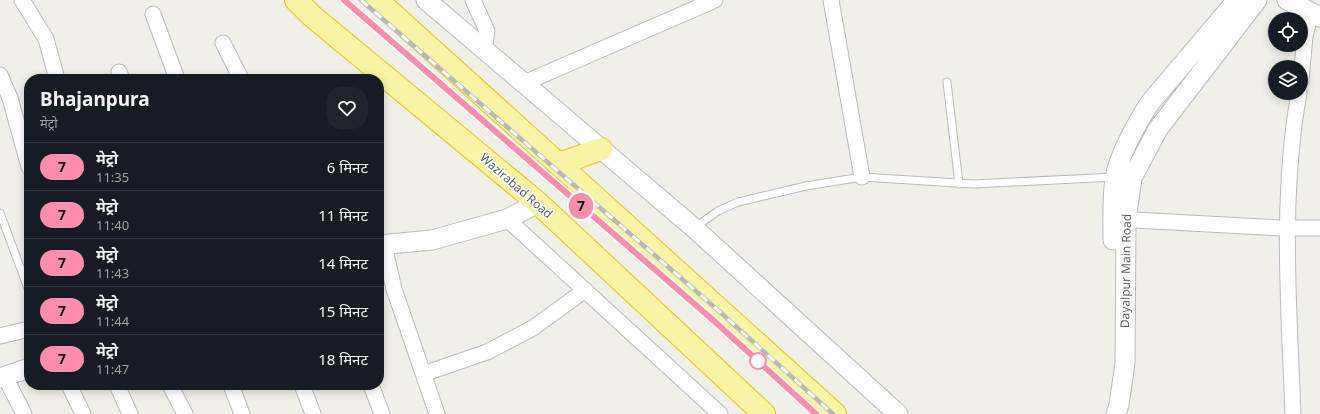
<!DOCTYPE html>
<html lang="hi">
<head>
<meta charset="utf-8">
<style>
	body { margin:0; font-family:"Noto Sans","Noto Sans Devanagari",sans-serif; background:#20242c; color:#f1f3f6; height:100vh; display:flex; flex-direction:column; font-size:15px; white-space:nowrap }
	* { box-sizing:border-box; margin:0 }
	p { font-size:13px; color:#9ea1a6 }
	.icon { flex:none; width:22px; height:22px; fill:none; stroke:currentColor; stroke-width:2; stroke-linecap:round; stroke-linejoin:round }
	.map { position:relative; flex:1; overflow:hidden }
	.sheet { position:absolute; left:24px; top:74px; width:360px; height:316px; display:flex; flex-direction:column; background:#171b24; border-radius:16px; box-shadow:0 2px 10px #0003 }
	.sheet>* { flex:none }
	.badge { padding:0 8px; border-radius:13px; font-size:14px; line-height:26px }
	.fabs { position:absolute; left:1268px; top:12px; display:grid; gap:8px }
	.fabs a { display:grid; place-items:center; width:40px; height:40px; border-radius:50%; background:#171b24; box-shadow:0 2px 10px #0003; font-size:20px }
	.map>.badge { position:absolute; translate:-50% -50%; box-shadow:0 0 0 2px #fff }
	.round { display:grid; place-items:center; flex:none; width:42px; height:42px; border-radius:16px; background:#20242c }
	.headline { display:flex; align-items:center; justify-content:space-between; height:68px; padding:0 16px }
	h1 { font-size:19px; font-weight:700; line-height:30px }
	ul { padding:0; list-style:none }
	li { display:flex; align-items:center; gap:12px; height:48px; padding:0 16px; border-top:1px solid #363941 }
	li div { flex:1 }
	li b { display:block; font-size:15px }
	li em { font-style:normal }
	li .badge { min-width:44px; font-weight:700; text-align:center }
	.map>svg:first-child { display:block }
</style>
</head>
<body>
<div class="map">
<svg width="1320" height="414" viewBox="0 0 1320 414">
	<rect width="100%" height="100%" fill="#f0f0e8"/>
	<g fill="none" stroke-linecap="round" stroke-linejoin="round">
		<defs>
			<path id="service" d="M947,82L959,184
				M0,213L29,291
				M694,228L718,211L738,202L806,186L862,177L973,184L1115,177"/>
			<path id="minor" d="M22,0L46,39L57,79
				M473,0L487,31L484,49
				M831,0L862,177
				M153,14L177,79
				M223,43L241,79
				M119,72L122,79
				M0,75L10,98L29,167
				M1301,80L1305,36L1311,12
				M524,83L715,0
				M507,219L720,414
				M1116,219L1280,228H1320
				M384,245L394,289L437,414
				M0,336L29,329
				M423,374L487,352L533,328L585,290
				M5,377L24,414
				M69,385L83,414
				M117,385L130,414
				M170,385L185,414
				M231,385L242,414
				M302,385L313,414
				M371,385L382,414
				M1293,414C1289,307 1280,199 1299,93"/>
			<path id="tertiary" d="M426,0L694,228L898,414
				M1287,0L1320,17
				M1113,240C1113,219 1112,198 1115,178C1119,154 1136,125 1149,104L1237,0
				M379,245L432,240L507,219L538,203
				M0,378L29,368
				M1116,414L1119,405L1125,363L1126,220L1132,178L1158,129L1257,0"/>
			<path id="trunk" d="M296,0L312,16L538,203L764,414
				M377,0L835,414
				M559,164L601,149"/>
		</defs>
		<!-- service casing -->
		<use href="#service" stroke="#babbc0" stroke-width="9"/>
		<!-- minor casing -->
		<use href="#minor" stroke="#babbc0" stroke-width="17"/>
		<!-- tertiary casing -->
		<use href="#tertiary" stroke="#babbc0" stroke-width="21"/>
		<!-- trunk casing -->
		<use href="#trunk" stroke="#e8c710" stroke-width="24"/>
		<!-- service -->
		<use href="#service" stroke="#fff" stroke-width="7"/>
		<!-- minor -->
		<use href="#minor" stroke="#fff" stroke-width="15"/>
		<!-- tertiary -->
		<use href="#tertiary" stroke="#fff" stroke-width="19"/>
		<!-- trunk -->
		<use href="#trunk" stroke="#f8f4a6" stroke-width="22"/>
		<defs>
			<path id="rail" d="M344,0L713,320L816,414
				M361,0L720,312L833,414"/>
		</defs>
		<!-- rail casing -->
		<use href="#rail" stroke="#b8b8b9" stroke-width="4.5"/>
		<!-- rail -->
		<use href="#rail" stroke="#fff" stroke-width="3" stroke-dasharray="9" stroke-linecap="butt"/>
	</g>
	<g fill="none" stroke-linecap="round" stroke-linejoin="round">
		<defs>
			<path id="line" d="M344,0L713,320L816,414"/>
		</defs>
		<!-- line casing -->
		<use href="#line" stroke="#fff" stroke-width="9"/>
		<!-- line -->
		<use href="#line" stroke="#fc8eac" stroke-width="6"/>
	</g>
	<!-- markers -->
	<circle fill="#fff" stroke="#fc8eac" stroke-width="2" cx="758" cy="361" r="8"/>
	<g text-anchor="middle" stroke-width="3" stroke-linejoin="round" paint-order="stroke">
		<!-- street labels -->
		<g font-size="12" fill="#5f6167" stroke="#fff">
			<text transform="translate(516 186) rotate(41)" y="4">Wazirabad Road</text>
			<text transform="translate(1126 271) rotate(-89)" y="4">Dayalpur Main Road</text>
		</g>
	</g>
</svg>
<div class="fabs">
<a><svg class="icon" aria-label="locate" viewBox="0 0 24 24"><circle cx="12" cy="12" r="6"/><path d="M12 2v4M12 18v4M2 12h4M18 12h4"/></svg></a>
<a><svg class="icon" aria-label="layers" viewBox="0 0 24 24"><path d="M12 4l9 5-9 5-9-5zM3 14l9 5 9-5"/></svg></a>
</div>
<b class="badge" style="left:581px;top:206px;background:#fc8eac;color:#111">7</b>
<section class="sheet">
<div class="headline"><div><h1>Bhajanpura</h1><p>मेट्रो</p></div><a class="round"><svg class="icon" aria-label="heart" viewBox="0 0 24 24"><path d="M12 20l-8-8c-3-5 5-10 8-4 3-6 11-1 8 4z"/></svg></a></div>
<ul>
<li><span class="badge" style="background:#fc8eac;color:#111">7</span><div><b>मेट्रो</b><p>11:35</p></div><em>6 मिनट</em></li>
<li><span class="badge" style="background:#fc8eac;color:#111">7</span><div><b>मेट्रो</b><p>11:40</p></div><em>11 मिनट</em></li>
<li><span class="badge" style="background:#fc8eac;color:#111">7</span><div><b>मेट्रो</b><p>11:43</p></div><em>14 मिनट</em></li>
<li><span class="badge" style="background:#fc8eac;color:#111">7</span><div><b>मेट्रो</b><p>11:44</p></div><em>15 मिनट</em></li>
<li><span class="badge" style="background:#fc8eac;color:#111">7</span><div><b>मेट्रो</b><p>11:47</p></div><em>18 मिनट</em></li>
</ul>
</section>
</div>
</body>
</html>
